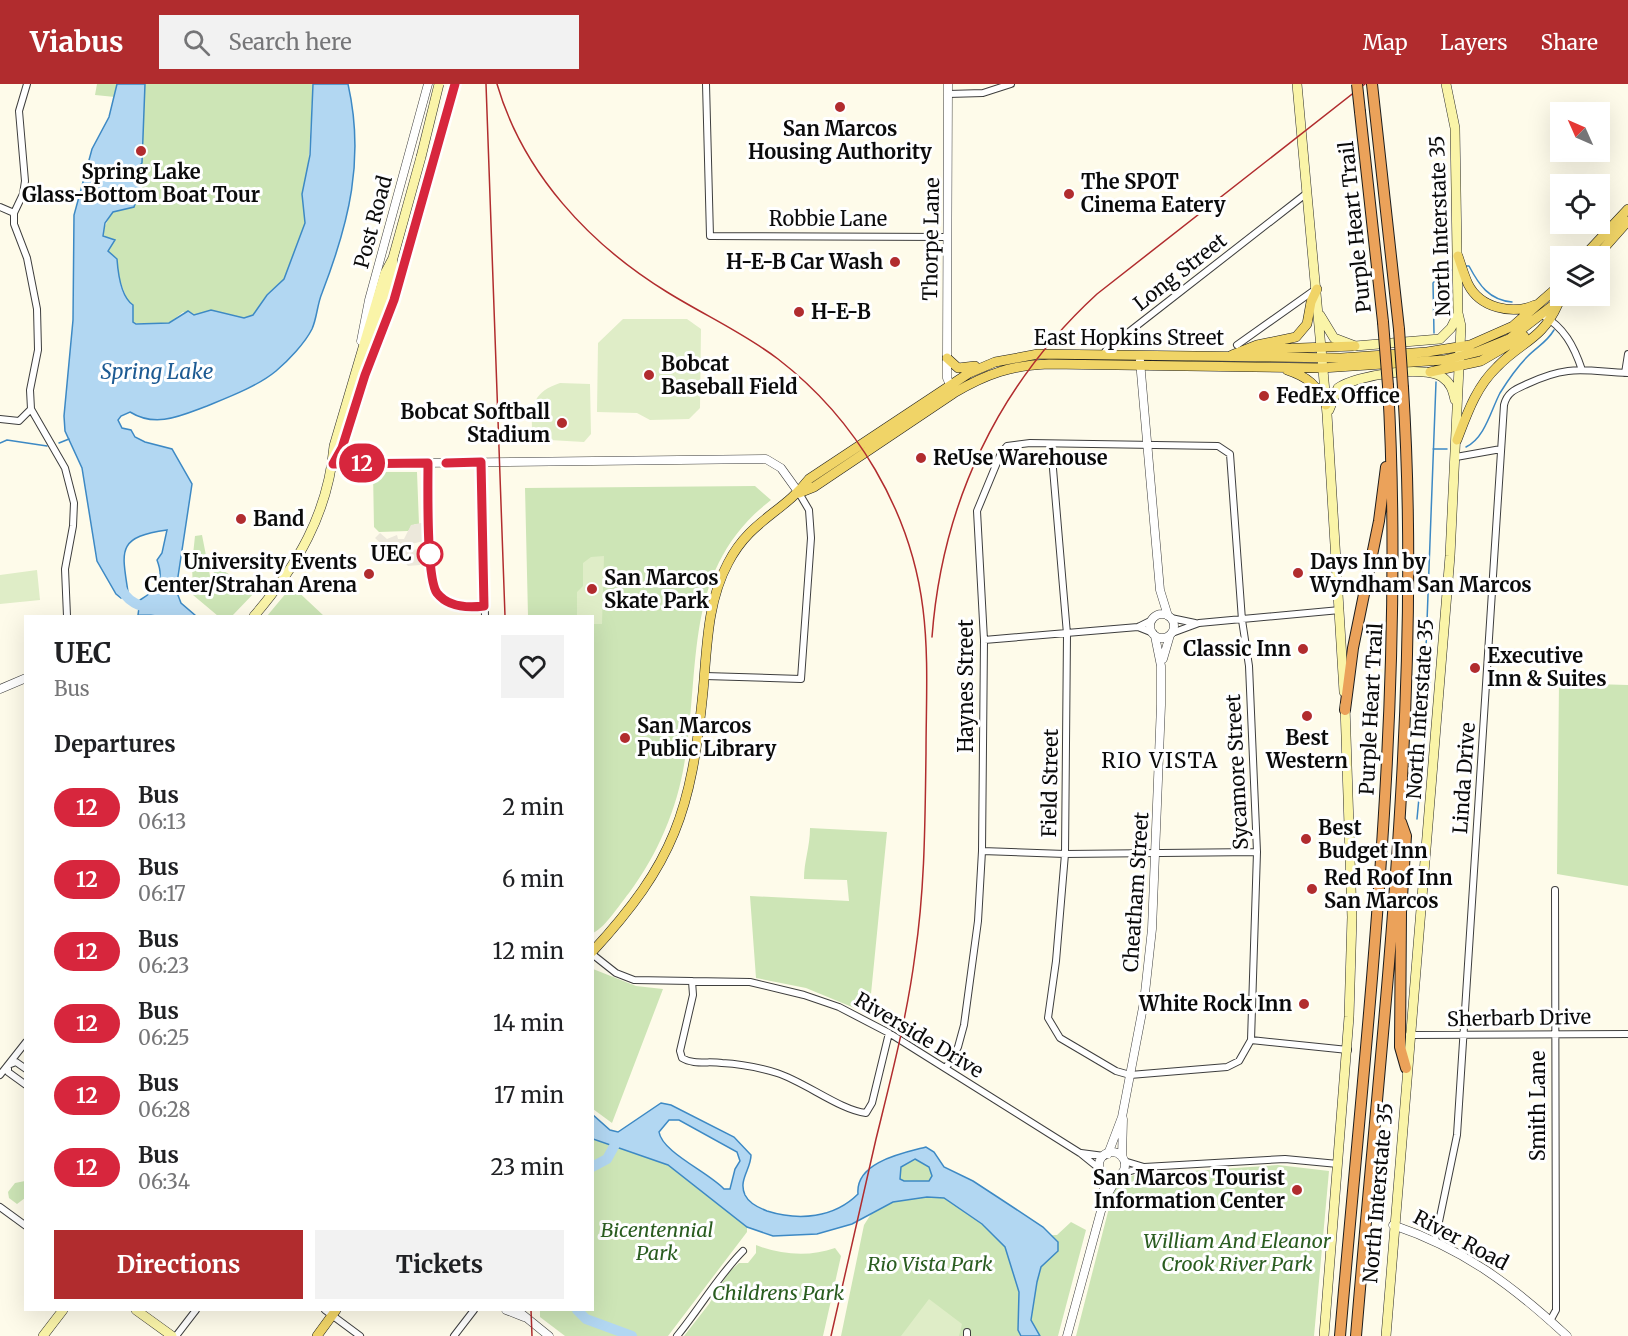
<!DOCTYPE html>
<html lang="en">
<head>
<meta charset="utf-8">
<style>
	body { margin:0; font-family:Merriweather,serif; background:#f2f2f2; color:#202124; height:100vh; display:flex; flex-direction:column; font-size:22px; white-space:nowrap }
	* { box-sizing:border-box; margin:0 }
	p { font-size:20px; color:#757577 }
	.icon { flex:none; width:33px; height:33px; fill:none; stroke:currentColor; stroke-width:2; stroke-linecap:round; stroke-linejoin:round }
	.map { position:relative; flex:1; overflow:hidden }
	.side { position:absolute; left:24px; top:531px; width:570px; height:696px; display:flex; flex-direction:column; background:#fff; border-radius:0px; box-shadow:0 6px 24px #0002 }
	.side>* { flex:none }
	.badge { padding:0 12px; border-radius:20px; font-size:21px; line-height:39px }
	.needle { width:39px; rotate:315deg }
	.controls { position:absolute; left:1550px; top:18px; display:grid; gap:12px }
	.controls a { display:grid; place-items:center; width:60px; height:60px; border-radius:0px; background:#fff; box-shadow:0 6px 24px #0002; font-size:30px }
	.map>.badge { position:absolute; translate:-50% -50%; box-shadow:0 0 0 3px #fff }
	h2 { padding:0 30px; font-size:22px; line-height:54px }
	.round { display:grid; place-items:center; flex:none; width:63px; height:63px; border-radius:0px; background:#f2f2f2 }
	.head { display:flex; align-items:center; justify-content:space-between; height:102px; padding:0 30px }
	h1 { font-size:28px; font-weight:700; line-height:45px }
	.primary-button { display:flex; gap:12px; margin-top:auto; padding:12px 30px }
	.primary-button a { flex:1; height:69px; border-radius:0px; background:#b12c2e; color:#fff; font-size:24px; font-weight:700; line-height:69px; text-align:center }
	.primary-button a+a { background:#f2f2f2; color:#202124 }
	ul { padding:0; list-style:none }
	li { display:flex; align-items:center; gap:18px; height:72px; padding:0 30px }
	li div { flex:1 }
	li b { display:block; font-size:22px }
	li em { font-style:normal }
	li .badge { min-width:66px; font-weight:700; text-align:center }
	header { display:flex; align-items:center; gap:36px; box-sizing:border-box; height:84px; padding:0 30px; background:#b12c2e; color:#fff }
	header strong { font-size:28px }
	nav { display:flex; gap:33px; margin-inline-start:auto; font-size:21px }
	.search { width:420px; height:54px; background:#f2f2f2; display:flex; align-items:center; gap:15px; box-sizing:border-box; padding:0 21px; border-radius:0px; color:#757577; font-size:22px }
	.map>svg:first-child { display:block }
</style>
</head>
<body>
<header>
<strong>Viabus</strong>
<div class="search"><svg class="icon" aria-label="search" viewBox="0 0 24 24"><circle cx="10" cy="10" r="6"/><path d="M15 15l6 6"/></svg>Search here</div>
<nav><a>Map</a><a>Layers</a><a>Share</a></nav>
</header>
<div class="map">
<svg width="1628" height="1252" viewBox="0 0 1628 1252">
	<rect width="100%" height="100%" fill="#fefbea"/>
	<!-- green -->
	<path fill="#cde5b6" d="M97,0H313L305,139L284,195L267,210L253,231L244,234L211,226L194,231L183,228L169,239H133L132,220L128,218L118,191L117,175L108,167L103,146L112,128L134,123L142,99L132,89L135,84L115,13L95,11Z
		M373,388H417L419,440H415L408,447L379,448L374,443Z
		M755,402L771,416C683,484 701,577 685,675C678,723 658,770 629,809C619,821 606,843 593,849L592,532H528L525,404Z
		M202,451L210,492L219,484L256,507L232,532H218L193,511L192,480L195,452Z
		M292,502L324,532H267Z
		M1559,599L1628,601V802L1557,790Z
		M810,744L887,748L869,930L806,904L756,894L750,812L849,817L847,796L804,795C804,777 810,763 810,744Z
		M593,885L636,902L663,905L612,1039L593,1025Z
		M593,1055L668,1081L747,1143V1148L668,1252H565L540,1233V1226H592Z
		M915,1075L929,1083L1009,1153L1057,1151L1071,1138L1086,1146L1058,1252H841L864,1141L901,1083Z
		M1278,1081L1329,1087L1314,1252H1076L1110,1120C1114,1105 1119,1097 1134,1091Z
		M25,1097V1114L17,1120L9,1114L8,1108L15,1099Z
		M756,1161C781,1171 810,1173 835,1164L841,1172L823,1252H684L709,1220L728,1189L739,1179H748L756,1169Z"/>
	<!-- pitch -->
	<path fill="#dfedc7" d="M623,235H687L701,245L700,324L689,335L650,336L637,329L597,328L598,259Z
		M560,299L590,300L591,350L584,358L532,355C532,326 529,309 560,299Z
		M604,472L602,540H593L592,532H577V508L583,502V479L591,473Z
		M37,486L40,516L0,520V491Z
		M929,1215L962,1240L959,1252H901Z"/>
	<!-- plaza -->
	<path fill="#ece8db" d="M426,438L424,457L411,460V466L419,465L420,481L408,482L392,463L388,466L375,454L380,449L387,455L397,451L398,455H404L411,441Z"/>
	<!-- water -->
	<path fill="#b2d7f2" stroke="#3d89c4" stroke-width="1.5" fill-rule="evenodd" d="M117,0H145L142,79L132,89L142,99L134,123L113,128L105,139L103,152L115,156L108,167L117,175C118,189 121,213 133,221V238L136,240L169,239L188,227L194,231L211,226L244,234L253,231L267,211L284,195L305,139L302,110L310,71L313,0H348C365,75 349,139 322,209C317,221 317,234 312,245C305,259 288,277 276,287C258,302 229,313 207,322C180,332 156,344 130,328L121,332L118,336L122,344L131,346L135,353L145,358L172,365L192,400L176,506L181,519L196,532L138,531L140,516C158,505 165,497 157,476L162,469L167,446C116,453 122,467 128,508L121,514L116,510L97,477L82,384L65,347L64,332L73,236L74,131L92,65L109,33Z
		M661,1019L671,1021L734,1053L751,1071C751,1085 738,1096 745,1111C749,1119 759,1124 767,1127C799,1137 834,1134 858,1110C855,1078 903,1069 926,1063L934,1068L944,1083L973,1097L999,1114L1043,1143L1058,1158V1167L1041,1183L1037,1198L1031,1236L1040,1252H1021L1018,1246L1019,1208L1005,1163L982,1140L944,1114L927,1113L893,1118L852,1140L817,1150L773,1152L747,1143L668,1081L593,1055V1031L610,1046L618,1048ZM669,1036H679L737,1068L740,1077L735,1085L730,1105H724C708,1088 662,1068 659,1048ZM915,1075L929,1083L932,1092L929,1097H904L900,1095L901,1083Z"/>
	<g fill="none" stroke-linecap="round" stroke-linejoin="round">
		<!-- stream -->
		<path stroke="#3d89c4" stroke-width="1.5" d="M1465,182H1469C1479,201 1489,216 1512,218
			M1434,249L1433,199L1443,189L1451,186
			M0,359L7,356L47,362
			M59,359L69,355
			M1466,363C1485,354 1491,326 1500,309C1508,296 1518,282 1528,272C1538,262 1547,258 1554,246
			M1433,365H1447
			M1426,564L1436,298
			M1417,735L1430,596"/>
		<!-- river -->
		<path stroke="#b2d7f2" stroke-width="10" d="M119,499C128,527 154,523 177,532
			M592,1083L607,1075L617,1057
			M577,1226L586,1235L632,1252"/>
		<defs>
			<path id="minor" d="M27,0L19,27L25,97L23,110L14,129V140L27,174L37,225L38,266L30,306L31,325L65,384L74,419L73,442L65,485L67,532
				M706,0L710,152L947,153
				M948,10L983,9L1011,0
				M0,123L14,129
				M1542,231C1564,243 1574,262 1582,286
				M1237,261L1316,205
				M1103,271L1107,265L1307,109
				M1625,289L1628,270
				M0,335L19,337L31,325
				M1456,373L1501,365
				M481,378L485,532
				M1171,534L1195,539
				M1138,543L1153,549
				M1172,549L1199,539L1340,526
				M984,556L1138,543L1152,536
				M705,592L801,595L811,454L809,426L799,409
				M982,767L1065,770L1257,768
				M592,870L616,889L634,896L750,898L804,911L839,923L889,949L1080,1069L1101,1086
				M692,897L693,911L680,967L682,974C693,981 709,977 722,979C740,980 761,984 777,989C805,998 840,1026 866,1029L872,1019L889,949
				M1409,951L1628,950
				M1251,956L1348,966
				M8,981L16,978L26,985
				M8,982V988L26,1001
				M946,984L958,963L964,941L978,837L982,767L984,556L977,427L1001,369L1007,362L1030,359L1218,362L1230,370L1242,536L1249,582L1257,768L1251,956L1239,977L1227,983L1130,991L1116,987L1060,954L1048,934L1056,877L1065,770L1067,550L1051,361
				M0,991L26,958
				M1081,1069L1104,1072
				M1124,1077L1144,1083L1285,1075L1338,1080
				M1121,1090L1144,1083
				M0,1123L26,1142
				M1435,1157L1457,1051L1504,321C1507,308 1516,305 1527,300C1569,280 1584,287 1628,289
				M325,1226L360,1252
				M1550,1237L1556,1226L1555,806
				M176,1252L196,1226
				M454,1252L474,1226
				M677,1252C700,1224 718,1192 743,1167
				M967,1252V1248"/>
			<path id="tertiary" d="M948,0L947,274V294L952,305
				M361,257L369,216L428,0
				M1140,277L1160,506L1168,532
				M369,281L394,216L455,0
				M333,380L766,375L781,384L799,409
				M1150 542a12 12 0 1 1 24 0a12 12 0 1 1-24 0Z
				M1163,575L1170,551
				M0,605L26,594
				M1099 1081a13 13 0 1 1 26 0a13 13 0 1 1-26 0Z
				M1108,1070L1122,1033L1144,918L1152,845L1161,621V582L1155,552
				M1122,1073L1123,1035
				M1104,1116L1118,1093
				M1393,1141C1464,1165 1512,1201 1567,1252
				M506,1226L524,1233
				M517,1226L549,1252
				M1067,1252L1104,1116L1103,1090"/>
			<path id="secondary" d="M1297,0L1327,330L1344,608
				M1320,231L1334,254L1355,262L1440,255L1451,244L1458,230
				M1329,326L1338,304C1356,291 1423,281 1442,293C1451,299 1453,307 1455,316
				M335,376L342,364L393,189V177
				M254,532C297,482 328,430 334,362L385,189L393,174L421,73
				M136,1226L172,1252
				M43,1252L63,1226
				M1324,1252L1349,933L1352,833L1345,621
				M1386,1252L1450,472L1461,242L1458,229L1455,44L1446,0"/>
			<path id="primary" d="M1458,172C1461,181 1464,191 1468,200C1480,224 1512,231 1535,221
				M1584,172L1628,125
				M1597,172L1628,137
				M1253,270L1272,265L1355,262
				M1232,271L1257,261L1296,253L1307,240L1311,218L1317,205
				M947,274L958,284L975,282
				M1287,286C1308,293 1317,301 1326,321
				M1430,288L1481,277L1524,252
				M1457,356C1467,330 1476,303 1497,283C1522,257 1542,256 1558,220
				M799,409L814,403L954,309C986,290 1012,281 1049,280L1322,284L1444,276L1477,268L1509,255L1565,212
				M592,868C675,778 691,727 703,608C707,564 707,518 728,479C750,436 783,429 809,395L969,289L995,278L1038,270L1341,274L1427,268L1470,261L1513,242L1560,201
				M317,1252L336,1226"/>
			<path id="motorway" d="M1372,0L1399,245
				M1360,28L1383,238
				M1345,626L1353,564L1379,437L1386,383
				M1401,738L1406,752L1401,828L1400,963L1406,984
				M1340,1252C1367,936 1406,620 1388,302
				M1356,1252C1382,937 1423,620 1403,304"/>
		</defs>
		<!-- minor casing -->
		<use href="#minor" stroke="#3e3e3e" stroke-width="8"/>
		<!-- tertiary casing -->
		<use href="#tertiary" stroke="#3e3e3e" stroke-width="9"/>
		<!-- secondary casing -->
		<use href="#secondary" stroke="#2d2d2d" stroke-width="10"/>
		<!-- primary casing -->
		<use href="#primary" stroke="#1c1c1c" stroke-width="10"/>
		<!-- motorway casing -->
		<use href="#motorway" stroke="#1c1c1c" stroke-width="12"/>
		<!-- minor -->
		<use href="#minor" stroke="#fff" stroke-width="6"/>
		<!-- tertiary -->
		<use href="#tertiary" stroke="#fff" stroke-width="8"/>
		<!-- secondary -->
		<use href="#secondary" stroke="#faf4a8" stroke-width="9"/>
		<!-- primary -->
		<use href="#primary" stroke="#f0d467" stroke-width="9"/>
		<!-- motorway -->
		<use href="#motorway" stroke="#eba25a" stroke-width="10"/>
		<!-- rail -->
		<path stroke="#b12c2e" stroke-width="1.5" d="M486,0L505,532
			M497,0C523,89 589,160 667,208C704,231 744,249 778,275C856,335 911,427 923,525C929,573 926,621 926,669C925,737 925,804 915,871C907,933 891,994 876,1055C861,1120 846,1186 831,1252
			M932,553C942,419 998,301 1097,210L1365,0
			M531,1226L532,1252"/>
		<defs>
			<path id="secondary-bridge" d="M421,73L439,0"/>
			<path id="motorway-bridge" d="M1357,0L1360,28
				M1383,238L1388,302
				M1399,245L1403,304"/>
		</defs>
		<!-- secondary-bridge casing -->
		<use href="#secondary-bridge" stroke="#2d2d2d" stroke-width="10" stroke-linecap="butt"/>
		<!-- motorway-bridge casing -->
		<use href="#motorway-bridge" stroke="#1c1c1c" stroke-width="12" stroke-linecap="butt"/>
		<!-- secondary-bridge -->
		<use href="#secondary-bridge" stroke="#faf4a8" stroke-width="9"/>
		<!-- motorway-bridge -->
		<use href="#motorway-bridge" stroke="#eba25a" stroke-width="10"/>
	</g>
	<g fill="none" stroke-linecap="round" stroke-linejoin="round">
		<defs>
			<path id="line" d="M446,379L481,378L484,522C468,524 448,523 437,509C426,494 428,402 428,379L333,380L342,364L365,291L394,216L455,0"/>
		</defs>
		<!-- line casing -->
		<use href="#line" stroke="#fff" stroke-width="14"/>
		<!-- line -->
		<use href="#line" stroke="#d7263d" stroke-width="9"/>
	</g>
	<!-- markers -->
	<g fill="#b12c2e" stroke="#fff" stroke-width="2">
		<circle cx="840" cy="23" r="6"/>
		<circle cx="141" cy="67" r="6"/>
		<circle cx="1069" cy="110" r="6"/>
		<circle cx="895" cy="178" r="6"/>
		<circle cx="799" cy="228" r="6"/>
		<circle cx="649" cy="291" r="6"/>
		<circle cx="1264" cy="312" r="6"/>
		<circle cx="562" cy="339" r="6"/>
		<circle cx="921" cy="374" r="6"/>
		<circle cx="241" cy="435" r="6"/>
		<circle cx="1298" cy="489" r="6"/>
		<circle cx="369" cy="490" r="6"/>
		<circle cx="592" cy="505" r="6"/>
		<circle cx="1303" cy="565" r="6"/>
		<circle cx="1475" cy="584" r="6"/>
		<circle cx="1307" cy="632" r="6"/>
		<circle cx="625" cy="654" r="6"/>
		<circle cx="1306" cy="755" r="6"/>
		<circle cx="1312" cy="805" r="6"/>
		<circle cx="1304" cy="920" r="6"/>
		<circle cx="1297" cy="1106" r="6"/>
	</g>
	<circle fill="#fff" stroke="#d7263d" stroke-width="3" cx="430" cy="470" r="12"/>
	<g text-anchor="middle" stroke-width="6" stroke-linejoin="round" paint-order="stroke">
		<!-- poi labels -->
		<g font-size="20" font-weight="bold" fill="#0b0b0b" stroke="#fff" text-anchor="start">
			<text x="840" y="52" text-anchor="middle">San Marcos<tspan x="840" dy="23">Housing Authority</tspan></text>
			<text x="141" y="95" text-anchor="middle">Spring Lake<tspan x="141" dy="23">Glass-Bottom Boat Tour</tspan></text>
			<text x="1081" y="105">The SPOT<tspan x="1081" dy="23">Cinema Eatery</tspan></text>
			<text x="883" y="185" text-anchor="end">H-E-B Car Wash</text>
			<text x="811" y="235">H-E-B</text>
			<text x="661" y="287">Bobcat<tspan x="661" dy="23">Baseball Field</tspan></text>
			<text x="1276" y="319">FedEx Office</text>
			<text x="550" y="335" text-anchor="end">Bobcat Softball<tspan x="550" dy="23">Stadium</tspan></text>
			<text x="933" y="381">ReUse Warehouse</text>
			<text x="253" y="442">Band</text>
			<text x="357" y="485" text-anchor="end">University Events<tspan x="357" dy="23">Center/Strahan Arena</tspan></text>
			<text x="1310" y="485">Days Inn by<tspan x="1310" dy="23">Wyndham San Marcos</tspan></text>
			<text x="604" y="501">San Marcos<tspan x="604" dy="23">Skate Park</tspan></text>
			<text x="1291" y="572" text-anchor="end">Classic Inn</text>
			<text x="1487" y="579">Executive<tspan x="1487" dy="23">Inn &amp; Suites</tspan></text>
			<text x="637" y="649">San Marcos<tspan x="637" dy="23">Public Library</tspan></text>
			<text x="1307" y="661" text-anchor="middle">Best<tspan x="1307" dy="23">Western</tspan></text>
			<text x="1318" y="751">Best<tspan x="1318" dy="23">Budget Inn</tspan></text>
			<text x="1324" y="801">Red Roof Inn<tspan x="1324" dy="23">San Marcos</tspan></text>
			<text x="1292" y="927" text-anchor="end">White Rock Inn</text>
			<text x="1285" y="1101" text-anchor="end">San Marcos Tourist<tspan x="1285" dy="23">Information Center</tspan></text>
		</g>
		<!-- street labels -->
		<g font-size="20" fill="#0b0b0b" stroke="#fff">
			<text x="828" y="142">Robbie Lane</text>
			<text transform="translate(373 138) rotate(-75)" y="7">Post Road</text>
			<text transform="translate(1440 142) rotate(-92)" y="7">North Interstate 35</text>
			<text transform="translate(1355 143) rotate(-96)" y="7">Purple Heart Trail</text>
			<text transform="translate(931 155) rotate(-89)" y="7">Thorpe Lane</text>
			<text transform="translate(1180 188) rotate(-38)" y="7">Long Street</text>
			<text x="1129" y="261">East Hopkins Street</text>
			<text transform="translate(966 602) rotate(-90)" y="7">Haynes Street</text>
			<text transform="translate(1371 625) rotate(-87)" y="7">Purple Heart Trail</text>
			<text transform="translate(1420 625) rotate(-86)" y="7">North Interstate 35</text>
			<text transform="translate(1237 688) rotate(-93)" y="7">Sycamore Street</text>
			<text transform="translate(1464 694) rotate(-86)" y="7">Linda Drive</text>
			<text transform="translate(1050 699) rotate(-89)" y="7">Field Street</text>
			<text transform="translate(1136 808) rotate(-86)" y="7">Cheatham Street</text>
			<text transform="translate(1519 934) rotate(-1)" y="7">Sherbarb Drive</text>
			<text transform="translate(919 951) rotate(31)" y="7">Riverside Drive</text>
			<text transform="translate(1538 1022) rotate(-90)" y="7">Smith Lane</text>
			<text transform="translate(1378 1109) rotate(-85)" y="7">North Interstate 35</text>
			<text transform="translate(1461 1156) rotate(28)" y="7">River Road</text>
		</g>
		<!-- stop labels -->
		<g font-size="20" font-weight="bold" fill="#0b0b0b" stroke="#fff" text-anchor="end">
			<text x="412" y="477">UEC</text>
		</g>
		<!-- park labels -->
		<g font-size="20" font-style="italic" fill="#2a5d20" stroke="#fff">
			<text x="657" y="1153">Bicentennial<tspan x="657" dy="23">Park</tspan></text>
			<text x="1237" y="1164">William And Eleanor<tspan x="1237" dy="23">Crook River Park</tspan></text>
			<text x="930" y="1187">Rio Vista Park</text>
			<text x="778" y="1216">Childrens Park</text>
		</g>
		<!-- water labels -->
		<g font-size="21" font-style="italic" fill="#1d5b93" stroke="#fff">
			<text x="157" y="295">Spring Lake</text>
		</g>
		<!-- neighbourhood labels -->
		<g font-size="21" letter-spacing="1.5" fill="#0b0b0b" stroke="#fff">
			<text x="1160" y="684">RIO VISTA</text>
		</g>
	</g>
</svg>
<div class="controls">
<a><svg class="needle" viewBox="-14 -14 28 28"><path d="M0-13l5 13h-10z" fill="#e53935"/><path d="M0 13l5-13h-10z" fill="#757577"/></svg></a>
<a><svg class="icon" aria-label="locate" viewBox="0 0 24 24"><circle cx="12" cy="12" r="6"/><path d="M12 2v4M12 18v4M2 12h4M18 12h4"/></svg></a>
<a><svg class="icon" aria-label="layers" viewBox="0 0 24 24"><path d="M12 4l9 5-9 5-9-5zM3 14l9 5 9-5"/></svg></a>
</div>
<b class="badge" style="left:362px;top:379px;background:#d7263d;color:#fff">12</b>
<section class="side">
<div class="head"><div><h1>UEC</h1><p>Bus</p></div><a class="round"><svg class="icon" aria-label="heart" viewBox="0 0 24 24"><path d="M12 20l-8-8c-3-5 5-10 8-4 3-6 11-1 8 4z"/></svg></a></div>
<h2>Departures</h2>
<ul>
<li><span class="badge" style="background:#d7263d;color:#fff">12</span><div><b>Bus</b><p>06:13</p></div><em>2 min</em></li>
<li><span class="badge" style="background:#d7263d;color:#fff">12</span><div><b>Bus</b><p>06:17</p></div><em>6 min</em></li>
<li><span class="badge" style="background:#d7263d;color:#fff">12</span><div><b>Bus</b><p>06:23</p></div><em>12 min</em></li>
<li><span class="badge" style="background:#d7263d;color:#fff">12</span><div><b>Bus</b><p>06:25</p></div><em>14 min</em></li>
<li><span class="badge" style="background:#d7263d;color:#fff">12</span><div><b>Bus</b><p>06:28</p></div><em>17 min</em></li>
<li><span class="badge" style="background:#d7263d;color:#fff">12</span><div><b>Bus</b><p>06:34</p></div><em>23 min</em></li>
</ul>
<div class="primary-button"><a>Directions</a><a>Tickets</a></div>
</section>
</div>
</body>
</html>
